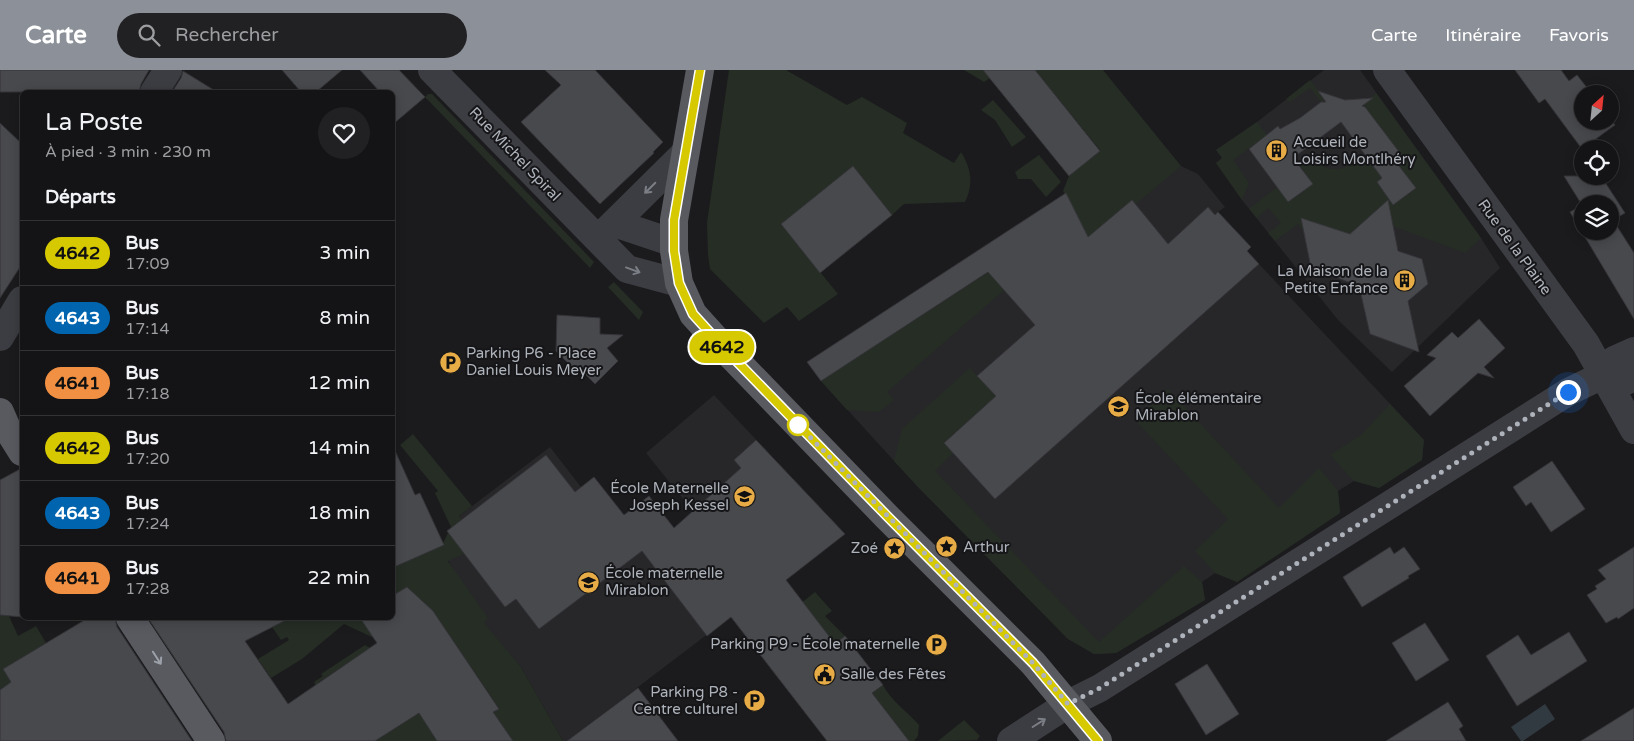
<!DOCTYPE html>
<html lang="fr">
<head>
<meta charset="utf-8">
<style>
	body { margin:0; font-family:"Varela Round",sans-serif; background:#212123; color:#f1f3f6; height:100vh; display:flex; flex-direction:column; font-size:19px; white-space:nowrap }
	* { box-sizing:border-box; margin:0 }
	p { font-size:16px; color:#9d9ea1 }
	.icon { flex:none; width:28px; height:28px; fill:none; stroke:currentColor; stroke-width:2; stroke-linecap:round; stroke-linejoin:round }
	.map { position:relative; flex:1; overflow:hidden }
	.drawer { position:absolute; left:20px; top:20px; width:375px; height:530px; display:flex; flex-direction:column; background:#141416; border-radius:8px; box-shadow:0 2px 12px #0003,0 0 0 1px #333335 }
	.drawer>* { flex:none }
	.badge { padding:0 10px; border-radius:16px; font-size:18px; line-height:32px }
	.needle { width:32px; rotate:27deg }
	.controls { position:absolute; left:1574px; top:15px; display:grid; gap:10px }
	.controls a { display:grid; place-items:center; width:45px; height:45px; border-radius:50%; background:#141416; box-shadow:0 2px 12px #0003,0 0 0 1px #333335; font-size:25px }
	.you { position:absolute; width:25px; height:25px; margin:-12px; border:4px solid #fff; border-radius:50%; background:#1a73e8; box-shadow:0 0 0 8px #1a73e833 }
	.map>.badge { position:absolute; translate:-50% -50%; box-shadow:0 0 0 2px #fff }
	h2 { padding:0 25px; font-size:19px; line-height:45px }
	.round { display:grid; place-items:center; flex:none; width:52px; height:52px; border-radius:26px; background:#212123 }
	.head { display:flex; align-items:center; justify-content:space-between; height:85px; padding:0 25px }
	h1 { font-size:24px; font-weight:600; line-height:38px }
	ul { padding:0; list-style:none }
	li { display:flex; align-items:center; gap:15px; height:65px; padding:0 25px; border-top:1px solid #333335 }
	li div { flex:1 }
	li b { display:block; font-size:19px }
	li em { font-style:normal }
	li .badge { min-width:55px; font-weight:700; text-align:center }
	header { display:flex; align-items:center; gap:30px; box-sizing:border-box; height:70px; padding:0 25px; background:#8c9099; color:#fff }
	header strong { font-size:24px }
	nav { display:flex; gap:28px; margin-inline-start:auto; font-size:18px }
	.search { width:350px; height:45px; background:#212123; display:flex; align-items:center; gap:12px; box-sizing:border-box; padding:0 18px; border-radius:28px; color:#9d9ea1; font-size:19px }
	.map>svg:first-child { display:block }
</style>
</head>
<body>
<header>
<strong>Carte</strong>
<div class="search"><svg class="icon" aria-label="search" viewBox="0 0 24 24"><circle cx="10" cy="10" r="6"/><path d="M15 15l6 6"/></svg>Rechercher</div>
<nav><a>Carte</a><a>Itinéraire</a><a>Favoris</a></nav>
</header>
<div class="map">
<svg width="1634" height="671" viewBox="0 0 1634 671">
	<rect width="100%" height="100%" fill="#1b1b1d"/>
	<!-- built -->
	<path fill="#27272a" d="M1324,0H1360L1481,168L1500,198L1392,302L1338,250L1242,130L1216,93L1222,88L1216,80L1257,52Z
		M1171,84L1181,96L1198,104L1225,137L1218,142L1226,150L1223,153L1259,194L1424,370L1422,390L1379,418L1354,411L1338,421L1340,443L1237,512L1215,503L1202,512L1205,530L1116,583L1094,584L1068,569L918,417L821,311Z
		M714,325L845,464L763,528L646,383Z
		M550,377L581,417L623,445L649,426L738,541L567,671H563L521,597L483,553L448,490L481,475L459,446Z"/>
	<!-- green -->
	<path fill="#252d25" d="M729,0H786L847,35L862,27L907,53L903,63L954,93L961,82C971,98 974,114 965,132L904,134L892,145L853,96L781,154L838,224L799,251L787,237L764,253L710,199L708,185L707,153Z
		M964,0H983L990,8L984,12Z
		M1035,0H1103L1181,96L1136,134L1132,130L1015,232L1003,221L887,322L894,330L879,342L847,340L821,311L1077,145L1063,121L1069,106L1100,80Z
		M1310,10L1325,29L1321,32L1310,18L1290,32L1286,29Z
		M1376,23L1481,168L1465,183L1369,147L1350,164L1311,169L1298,154L1275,171L1268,163L1281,153L1268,138L1257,148L1249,139L1281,114L1292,130L1313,114L1297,94L1307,88C1331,103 1343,104 1365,84L1382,108L1377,112L1393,135L1416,118L1399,96L1406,91L1363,34Z
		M428,24H432L594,192L590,198L425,27Z
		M993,30L1026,67L1012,77L995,50L981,40Z
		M1257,52L1267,65L1233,90L1249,113L1242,130L1216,93L1222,88L1216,80Z
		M1039,85L1061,112L1046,127L1031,109H1018L1015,102Z
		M614,212L643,242L639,250L608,217Z
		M970,298L996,326L944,372L953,383L935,401L1099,572L1184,496L1202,512L1205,530L1116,583L1094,584L1068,569L918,417L894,391L902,359Z
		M1168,319L1279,438L1319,398L1338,421L1340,443L1237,512L1215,503L1195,481L1228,449L1135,350Z
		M1390,334L1424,370L1422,390L1379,418L1354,411L1330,385L1361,365Z
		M413,364L472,436L459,446L482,475L448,491L488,548L484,553L521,597L563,671H513L493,643L499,638L433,541L393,526V498L442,475L451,457L435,423L438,421L400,375Z
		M815,522L832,541L825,546L845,566L835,574L807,538L755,578L751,573Z
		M0,545L9,546L18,566L36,556L46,573L3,599L11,612L0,620Z
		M266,548H360L374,568L344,554L302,589L271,608L258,589L289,570L287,567L281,570Z
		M365,575L370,578L319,612L318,620L314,612L323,606L321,604Z
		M883,615C891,631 907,641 919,655L918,666L914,671H909L872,623Z
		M419,643L437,671H375Z
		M964,650L980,666L977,670L938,671Z"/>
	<!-- water -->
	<path fill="#313a40" d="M1545,634L1555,649L1523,671H1521L1511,657Z"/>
	<!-- building -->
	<path fill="#48494d" stroke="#353539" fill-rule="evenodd" d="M0,0H149L141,14L139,22H0Z
		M282,0H342L316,22H301Z
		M360,0H399L425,27L392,55V22H380Z
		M545,0H595L663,72L653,82L654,83L600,134L521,52L561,15Z
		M983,0H1035L1100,81L1069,106Z
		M1515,0H1561L1569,11L1577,5L1592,24H1582V51H1610V48L1615,55L1582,79L1545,29L1539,33Z
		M183,1L217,22H172L181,8Z
		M1318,21L1345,30L1373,28L1362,36L1365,37L1406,91L1399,96L1416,118L1393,135L1377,112L1382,108L1341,52L1293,88L1313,114L1288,132L1249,79L1278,56L1280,59L1300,48L1321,32H1326Z
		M0,53L22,74V194L0,228Z
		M853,96L892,145L820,203L781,154Z
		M1564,106H1601L1625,143L1613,150L1634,183V249L1570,142L1582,135ZM1582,134H1610V161H1582Z
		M1066,123L1088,167L1132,130L1168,174L1208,137L1215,145L1218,142L1251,177L1247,181L1259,194L995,429L944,373L996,326L977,306L1035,255L988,202L821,311L807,292Z
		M1388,130L1398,181L1422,189L1428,214L1408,231L1419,282L1370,264L1359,216L1311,198L1301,148L1350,164Z
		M557,245L600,248V264L623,265L607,278L618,291L595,314L583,302L580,305L556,281Z
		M1479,249L1505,278L1484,297L1494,308L1478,303L1430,346L1404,316L1436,288L1427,285L1452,262L1458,268Z
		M756,370L845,464L786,510L835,574L845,566L883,615L872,623L909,671H827L731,547L707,566L642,481L539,559L516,529L505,537L447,461L546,385L575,422L594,407L624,445L649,426L674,458L741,398L734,390Z
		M392,374L415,425L420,423L444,475L392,498Z
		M1552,391L1585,439L1551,462L1531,432L1526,436L1513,417Z
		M22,398V547L0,545V410Z
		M1390,477L1394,484L1404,477L1420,499L1408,506L1409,508L1362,537L1343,507Z
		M1634,477V538L1618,549L1617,547L1606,553L1587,525L1597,519L1595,516L1606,509L1598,500Z
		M407,517L433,541L499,639L493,642L513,671H437L419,643L375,671H226L224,662L148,548H290L245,571L288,634L377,573L360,548H392V526Z
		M88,548H115L117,557L192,671H0V620L11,612L3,599Z
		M1425,553L1449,590L1416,611L1392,573Z
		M1569,562L1587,591L1517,636L1486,586L1518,565L1531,585Z
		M1207,594L1239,644L1206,665L1175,614Z
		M638,618L678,671H567Z
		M1448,632L1463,656L1459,659L1466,671H1386Z
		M1634,638V671H1581Z"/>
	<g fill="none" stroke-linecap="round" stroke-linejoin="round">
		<!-- minor -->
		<path stroke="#3c3d42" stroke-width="28" d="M432,0L627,199L679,213
			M1387,0L1586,274L1634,360
			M154,22L168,0
			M614,153L674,173
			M598,169L684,84
			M0,267L22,230
			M1603,305L1626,311L1634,307
			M1011,671L1068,634L1100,618L1568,322L1603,305L1614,290L1634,281"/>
		<!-- major -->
		<path stroke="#585a60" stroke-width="28" d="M700,0L674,150V181L679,213L693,244L721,275L887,447L1033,593L1098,671
			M0,342L7,358L22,382
			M130,548L211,671"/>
	</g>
	<!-- one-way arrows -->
	<defs><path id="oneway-shaft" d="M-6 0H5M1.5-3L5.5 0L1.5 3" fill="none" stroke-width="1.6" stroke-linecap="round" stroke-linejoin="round" transform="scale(1.25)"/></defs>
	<g stroke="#7b7e85">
		<use href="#oneway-shaft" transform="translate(650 118) rotate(135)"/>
		<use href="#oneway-shaft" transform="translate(633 200) rotate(20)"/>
		<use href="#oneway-shaft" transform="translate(1039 653) rotate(-32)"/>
	</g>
	<use stroke="#9da1a9" href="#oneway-shaft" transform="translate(157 588) rotate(57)"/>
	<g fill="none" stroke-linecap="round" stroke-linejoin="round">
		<defs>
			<path id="line" d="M700,0L674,150V181L679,213L693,244L721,275L888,447L1033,593L1098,671"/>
		</defs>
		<!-- line casing -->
		<use href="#line" stroke="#fff" stroke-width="11"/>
		<!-- line -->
		<use href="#line" stroke="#d6c900" stroke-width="8"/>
		<!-- walk -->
		<path stroke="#aeb3bb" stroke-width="5" stroke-dasharray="0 9" d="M798,355L1033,593L1068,634L1100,618L1568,322"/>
	</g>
	<!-- icons -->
	<defs>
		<symbol id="building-disc" viewBox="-11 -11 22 22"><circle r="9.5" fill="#e8ac47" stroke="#161618"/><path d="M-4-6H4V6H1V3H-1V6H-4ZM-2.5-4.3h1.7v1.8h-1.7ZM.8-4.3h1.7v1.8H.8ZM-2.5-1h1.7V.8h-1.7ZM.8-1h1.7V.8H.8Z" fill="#111"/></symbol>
		<symbol id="parking-disc" viewBox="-11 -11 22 22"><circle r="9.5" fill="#e8ac47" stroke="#161618"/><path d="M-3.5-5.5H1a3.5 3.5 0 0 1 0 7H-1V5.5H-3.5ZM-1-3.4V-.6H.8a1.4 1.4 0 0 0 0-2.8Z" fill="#111"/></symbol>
		<symbol id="school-disc" viewBox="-11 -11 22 22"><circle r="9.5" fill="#e8ac47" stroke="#161618"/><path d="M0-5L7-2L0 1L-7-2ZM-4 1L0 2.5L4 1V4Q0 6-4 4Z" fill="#111"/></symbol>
		<symbol id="sight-disc" viewBox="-11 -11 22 22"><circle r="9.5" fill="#e8ac47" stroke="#161618"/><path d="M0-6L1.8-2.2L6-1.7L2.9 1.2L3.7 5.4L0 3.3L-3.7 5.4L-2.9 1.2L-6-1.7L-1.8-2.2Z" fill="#111"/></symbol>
		<symbol id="civic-disc" viewBox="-11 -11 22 22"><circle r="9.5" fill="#e8ac47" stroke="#161618"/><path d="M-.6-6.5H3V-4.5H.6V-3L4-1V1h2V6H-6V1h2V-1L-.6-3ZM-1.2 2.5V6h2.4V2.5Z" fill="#111"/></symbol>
	</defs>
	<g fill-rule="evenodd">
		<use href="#building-disc" x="1264" y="68" width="25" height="25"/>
		<use href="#building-disc" x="1392" y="198" width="25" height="25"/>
		<use href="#parking-disc" x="438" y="280" width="25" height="25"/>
		<use href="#school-disc" x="1106" y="324" width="25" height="25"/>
		<use href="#school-disc" x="732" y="414" width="25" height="25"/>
		<use href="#sight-disc" x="934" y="464" width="25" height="25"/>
		<use href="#sight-disc" x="882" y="466" width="25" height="25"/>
		<use href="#school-disc" x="576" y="500" width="25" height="25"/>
		<use href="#parking-disc" x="924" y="562" width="25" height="25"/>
		<use href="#civic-disc" x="812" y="592" width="25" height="25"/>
		<use href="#parking-disc" x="742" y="618" width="25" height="25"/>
	</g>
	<!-- markers -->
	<circle fill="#fff" stroke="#d6c900" stroke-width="2.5" cx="798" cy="355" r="10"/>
	<g text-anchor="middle" stroke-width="4" stroke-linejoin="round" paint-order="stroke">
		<!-- poi labels -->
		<g font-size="15" fill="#aeb3bb" stroke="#161618" text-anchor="start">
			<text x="1293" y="77">Accueil de<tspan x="1293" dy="17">Loisirs Montlhéry</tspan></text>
			<text x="1388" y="206" text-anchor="end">La Maison de la<tspan x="1388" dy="17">Petite Enfance</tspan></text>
			<text x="466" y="288">Parking P6 - Place<tspan x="466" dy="17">Daniel Louis Meyer</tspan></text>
			<text x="1135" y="333">École élémentaire<tspan x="1135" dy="17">Mirablon</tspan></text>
			<text x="729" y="423" text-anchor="end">École Maternelle<tspan x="729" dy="17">Joseph Kessel</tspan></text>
			<text x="963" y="482">Arthur</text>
			<text x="878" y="483" text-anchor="end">Zoé</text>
			<text x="605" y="508">École maternelle<tspan x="605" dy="17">Mirablon</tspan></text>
			<text x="920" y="579" text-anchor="end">Parking P9 - École maternelle</text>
			<text x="841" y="609">Salle des Fêtes</text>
			<text x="738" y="627" text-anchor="end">Parking P8 -<tspan x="738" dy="17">Centre culturel</tspan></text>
		</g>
		<!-- street labels -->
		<g font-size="15" fill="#aeb3bb" stroke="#161618">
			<text transform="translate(515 84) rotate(46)" y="5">Rue Michel Spiral</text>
			<text transform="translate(1515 177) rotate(54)" y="5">Rue de la Plaine</text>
		</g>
	</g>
</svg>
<div class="controls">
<a><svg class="needle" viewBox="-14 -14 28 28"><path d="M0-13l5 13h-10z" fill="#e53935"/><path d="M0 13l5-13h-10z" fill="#9d9ea1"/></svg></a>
<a><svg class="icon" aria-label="locate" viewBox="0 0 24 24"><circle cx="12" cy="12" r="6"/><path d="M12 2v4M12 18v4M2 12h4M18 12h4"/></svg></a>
<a><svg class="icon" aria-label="layers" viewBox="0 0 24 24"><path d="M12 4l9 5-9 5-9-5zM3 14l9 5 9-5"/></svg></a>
</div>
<div class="you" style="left:1568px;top:322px"></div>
<b class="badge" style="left:722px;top:277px;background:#d6c900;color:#111">4642</b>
<section class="drawer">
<div class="head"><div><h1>La Poste</h1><p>À pied · 3 min · 230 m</p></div><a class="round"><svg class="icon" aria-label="heart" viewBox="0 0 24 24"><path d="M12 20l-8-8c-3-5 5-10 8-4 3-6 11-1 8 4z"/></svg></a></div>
<h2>Départs</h2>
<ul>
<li><span class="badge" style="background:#d6c900;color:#111">4642</span><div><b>Bus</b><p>17:09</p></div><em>3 min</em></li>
<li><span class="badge" style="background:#0065ae;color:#fff">4643</span><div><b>Bus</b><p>17:14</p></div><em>8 min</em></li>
<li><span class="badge" style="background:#f19043;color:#111">4641</span><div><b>Bus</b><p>17:18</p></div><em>12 min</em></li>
<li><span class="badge" style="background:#d6c900;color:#111">4642</span><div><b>Bus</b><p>17:20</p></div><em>14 min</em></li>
<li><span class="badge" style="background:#0065ae;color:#fff">4643</span><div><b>Bus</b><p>17:24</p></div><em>18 min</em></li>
<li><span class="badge" style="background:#f19043;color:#111">4641</span><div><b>Bus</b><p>17:28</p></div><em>22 min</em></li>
</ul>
</section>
</div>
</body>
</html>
